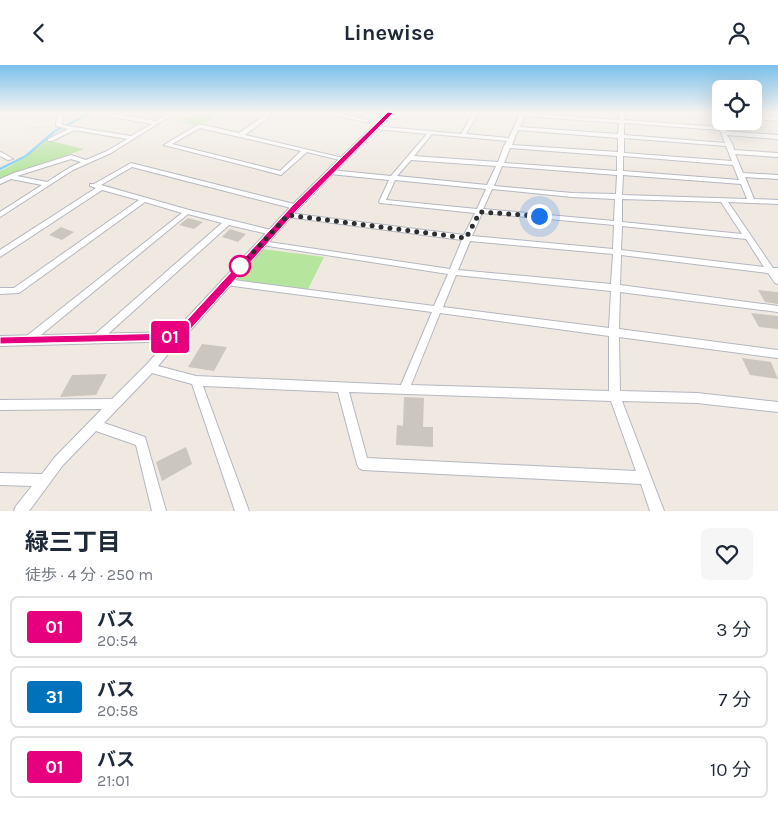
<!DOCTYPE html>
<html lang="ja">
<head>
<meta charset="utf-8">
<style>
	body { margin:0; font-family:Karla,"Noto Sans JP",sans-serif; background:#f6f6f7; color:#1f2937; height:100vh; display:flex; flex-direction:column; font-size:19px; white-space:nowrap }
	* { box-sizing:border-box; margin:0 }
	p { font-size:16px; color:#747a83 }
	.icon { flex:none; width:28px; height:28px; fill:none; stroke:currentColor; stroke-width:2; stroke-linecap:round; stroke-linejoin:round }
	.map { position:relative; height:446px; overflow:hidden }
	.side { display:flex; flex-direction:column; background:#fff; flex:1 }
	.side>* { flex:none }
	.badge { padding:0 10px; border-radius:4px; font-size:18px; line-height:32px }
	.tools { position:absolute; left:712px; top:15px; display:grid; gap:10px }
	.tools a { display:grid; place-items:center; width:50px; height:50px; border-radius:8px; background:#fff; box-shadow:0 5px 20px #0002; font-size:25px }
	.you { position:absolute; width:25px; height:25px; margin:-12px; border:4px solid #fff; border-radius:50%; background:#1a73e8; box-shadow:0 0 0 8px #1a73e833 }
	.map>.badge { position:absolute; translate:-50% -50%; box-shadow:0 0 0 2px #fff }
	.round { display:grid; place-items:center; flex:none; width:52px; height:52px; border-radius:8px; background:#f6f6f7 }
	.head { display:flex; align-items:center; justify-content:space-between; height:85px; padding:0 25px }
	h1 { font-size:24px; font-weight:700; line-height:38px }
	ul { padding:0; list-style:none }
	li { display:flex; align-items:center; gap:15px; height:62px; margin:0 10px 8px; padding:0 15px; border:2px solid #e0e1e3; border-radius:8px }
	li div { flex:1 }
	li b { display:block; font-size:19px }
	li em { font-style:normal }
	li .badge { min-width:55px; font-weight:700; text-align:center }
	header { display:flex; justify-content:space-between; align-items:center; height:65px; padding:0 25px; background:#fff; font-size:22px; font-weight:700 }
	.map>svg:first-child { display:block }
</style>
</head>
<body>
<header><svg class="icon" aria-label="back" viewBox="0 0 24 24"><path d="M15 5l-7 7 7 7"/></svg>Linewise<svg class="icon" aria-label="person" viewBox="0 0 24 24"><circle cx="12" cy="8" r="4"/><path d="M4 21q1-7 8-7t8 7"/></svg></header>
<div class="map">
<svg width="778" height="446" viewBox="0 0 778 446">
	<rect width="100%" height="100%" fill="#efe9e1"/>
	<!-- green -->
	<path fill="#b6e59e" d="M195,48H221L200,61L181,56Z
		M47,75L84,84L0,114V106C18,98 32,88 47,75Z
		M262,184L324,192L308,224L234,215Z"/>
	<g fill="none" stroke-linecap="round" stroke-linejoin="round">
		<!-- stream -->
		<path stroke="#75cff0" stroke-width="2.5" d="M0,104L26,91L55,66L91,48"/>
	</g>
	<!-- building -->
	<path fill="#cbc7bf" d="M188,153L203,157L194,164L179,160Z
		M61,162L74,167L62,175L49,170Z
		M230,164L246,169L238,177L222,172Z
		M758,225L778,227V239L765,237Z
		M751,248L778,251V264L759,262Z
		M202,279L227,282L214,306L188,302Z
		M742,293L771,297L778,314L750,310Z
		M107,309L96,330L60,332L72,310Z
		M404,332L424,333L423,362H433V382L396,380L397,360L403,361Z
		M186,382L192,399L162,416L156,397Z"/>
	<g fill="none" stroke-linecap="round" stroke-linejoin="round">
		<defs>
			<path id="minor" d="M57,48H63L62,60L131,71L152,59L112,52L110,51V49L117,48V49L156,56L169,48H175L111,88L73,105L0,152V147L42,120L11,114L0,119V114L14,108L71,90L86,95L107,86L127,74L74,65L52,76H48V74L68,64L56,61ZM71,94L81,97L69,103L47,117L17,111Z
				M268,48H274L245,70L347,94L344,96L307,87L281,110L164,80L199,59L239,68ZM200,63L301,86L280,106L172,79Z
				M324,48H335L383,58L380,60Z
				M473,48H478L466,69L509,73L520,48L619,55V48H625L624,55L719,62L715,51L701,48H719L721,49V51H720L724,62L727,64L726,66L778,70V74L727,70L733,80L734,85L778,88V92L735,89L743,108L778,110V114L745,112L754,134L778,135V139L728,137L773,203H778V219L775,218L768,208L621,190L620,220L778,241V247L620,227L619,264L778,285V293L619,272L620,326L697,328L778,337V347L697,338L622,336L664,446H650L641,419L363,405L359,403L357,399L338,327L203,321L249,446H235L192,319L152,308L104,358L145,372L166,446H152L136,380L96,366L63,400L29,446H14L16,441L32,421L0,420V408L42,409L55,392L102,344L0,345V335L112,334L146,300L174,269L177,268L180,269L182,272L180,275L158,301L196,311L401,320L432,247L226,220L222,217L226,214L434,241L448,209L262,180L258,178L262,176L450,204L462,175L288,152L284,150L288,148L464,170L475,148L380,138L379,137L389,115L330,109L327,107L330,105L391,111L427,69L376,64L374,63V61L461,69ZM524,51L619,58L618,69L520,62ZM624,58L720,65L725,78L624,70ZM518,65L618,73V87L512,80ZM432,69L507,76L504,81L498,97L414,91ZM624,73L726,81L732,96L624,88ZM510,83L617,91V106L504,98ZM623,91L733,100L739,115L623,106ZM411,95L496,101L487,120L397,111ZM502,101L617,110L616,129L572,128L494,121ZM623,110L741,119L747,134L622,130ZM395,115L486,124L477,144L386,135ZM492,124L572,132L615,134L614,156L483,144ZM622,134L721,137L742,169L622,157ZM482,148L614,160L613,184L472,171ZM622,161L746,174L764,202L621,185ZM470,176L613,189L611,219L458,205ZM456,210L611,226L609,263L443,242ZM440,248L609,271V326L411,320ZM349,327L611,336L636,406L367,393Z
				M754,50L778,52V56L754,54Z
				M0,87L3,88L13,94L8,95L0,91Z
				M131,98L298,140L299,142L295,144L132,102L101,120L189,145L275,166L276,168L272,170L229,160L99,277L96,278L93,277L91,274L93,271L222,158L188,149L30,279L27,280L24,279L22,276L24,273L182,148L145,137L19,228L0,229V223H14L139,135L102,125L0,192V185L96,123L90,121V119H94Z"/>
			<path id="tertiary" d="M386,48H393L298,144L181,276L0,281V271L174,267L292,140Z"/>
		</defs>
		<!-- minor casing -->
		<use href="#minor" stroke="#b4b7c1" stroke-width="2"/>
		<!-- tertiary casing -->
		<use href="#tertiary" stroke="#b4b7c1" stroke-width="2"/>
		<!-- path -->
		<path stroke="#c9c9c9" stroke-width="1" stroke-dasharray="2.5 2" stroke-linecap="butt" d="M173,56L188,59
			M29,63L50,62"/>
		<!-- minor -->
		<use href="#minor" fill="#fff" fill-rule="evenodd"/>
		<!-- tertiary -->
		<use href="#tertiary" fill="#fff" fill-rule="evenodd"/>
	</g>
	<!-- sky -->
	<linearGradient id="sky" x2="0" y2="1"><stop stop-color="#7abfeb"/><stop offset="0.43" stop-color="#f8f5f2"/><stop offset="1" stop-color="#f8f5f2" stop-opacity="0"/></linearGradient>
	<rect width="778" height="111" fill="url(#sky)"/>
	<!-- line -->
	<path fill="#e6007e" stroke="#fff" d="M388,47L393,48L298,144L181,275L0,279V272L175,268L292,141Z"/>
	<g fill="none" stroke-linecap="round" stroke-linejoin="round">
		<!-- walk -->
		<path stroke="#2e2e2e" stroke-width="5" stroke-dasharray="0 9" d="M240,201L238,204L288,150L466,173L480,147L539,151"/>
	</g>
	<!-- markers -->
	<circle fill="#fff" stroke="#e6007e" stroke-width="2.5" cx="240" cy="201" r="10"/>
</svg>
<div class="tools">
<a><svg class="icon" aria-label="locate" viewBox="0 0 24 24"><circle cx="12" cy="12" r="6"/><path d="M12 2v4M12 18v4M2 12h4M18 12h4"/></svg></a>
</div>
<div class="you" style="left:539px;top:151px"></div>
<b class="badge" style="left:170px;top:272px;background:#e6007e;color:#fff">01</b>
</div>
<section class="side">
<div class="head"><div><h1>緑三丁目</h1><p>徒歩 · 4 分 · 250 m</p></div><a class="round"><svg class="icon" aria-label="heart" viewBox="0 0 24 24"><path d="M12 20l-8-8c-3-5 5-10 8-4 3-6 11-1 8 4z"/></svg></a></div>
<ul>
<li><span class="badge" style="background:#e6007e;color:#fff">01</span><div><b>バス</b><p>20:54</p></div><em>3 分</em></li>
<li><span class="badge" style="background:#0072bc;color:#fff">31</span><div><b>バス</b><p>20:58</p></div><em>7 分</em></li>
<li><span class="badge" style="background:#e6007e;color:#fff">01</span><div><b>バス</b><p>21:01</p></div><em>10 分</em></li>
</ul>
</section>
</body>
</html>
